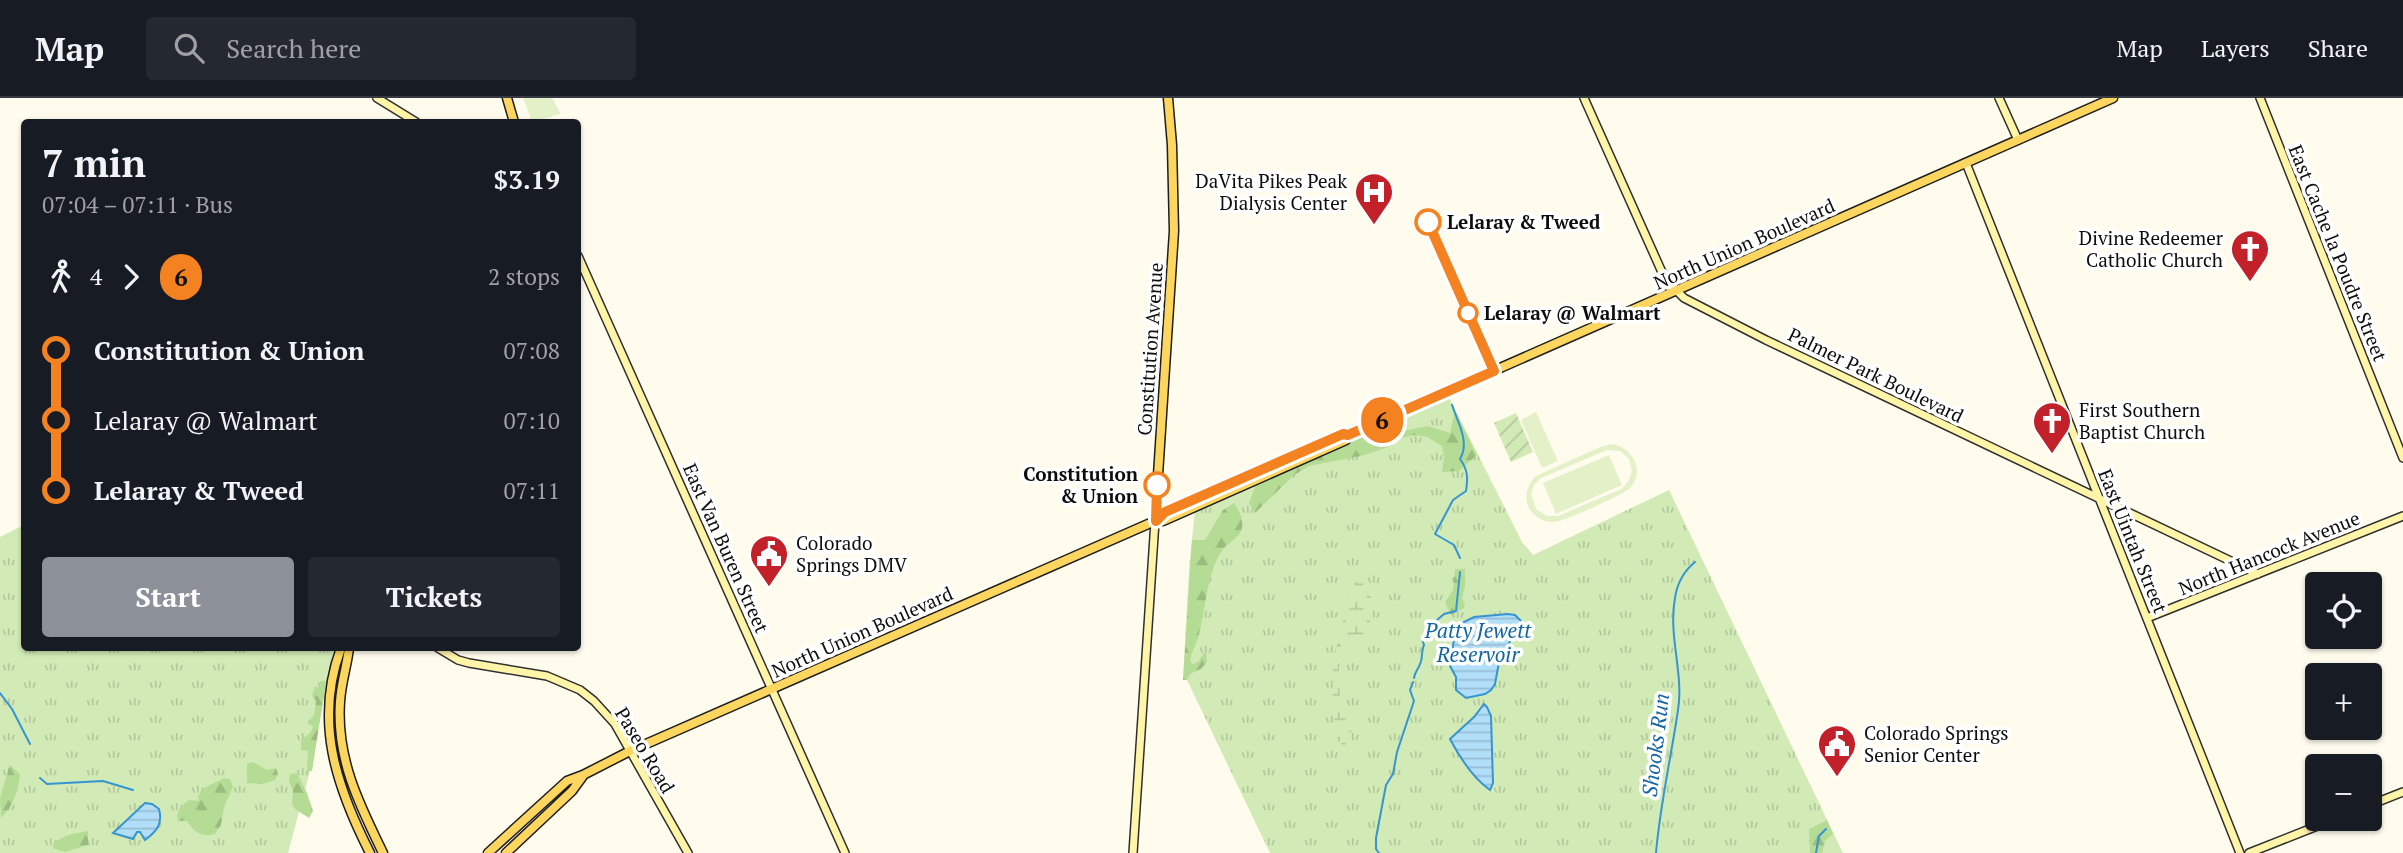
<!DOCTYPE html>
<html lang="en">
<head>
<meta charset="utf-8">
<style>
	body { margin:0; font-family:"PT Serif",serif; background:#242831; color:#f1f3f6; height:100vh; display:flex; flex-direction:column; font-size:26px; white-space:nowrap }
	* { box-sizing:border-box; margin:0 }
	p { font-size:23px; color:#9ea1a6 }
	.icon { flex:none; width:38px; height:38px; fill:none; stroke:currentColor; stroke-width:2; stroke-linecap:round; stroke-linejoin:round }
	.map { position:relative; flex:1; overflow:hidden }
	.details { position:absolute; left:21px; top:21px; width:560px; height:532px; display:flex; flex-direction:column; background:#171b24; border-radius:7px; box-shadow:0 2px 5px #0004 }
	.details>* { flex:none }
	.badge { padding:0 14px; border-radius:23px; font-size:24px; line-height:46px }
	.controls { position:absolute; left:2305px; top:474px; display:grid; gap:14px }
	.controls a { display:grid; place-items:center; width:77px; height:77px; border-radius:7px; background:#171b24; box-shadow:0 2px 5px #0004; font-size:35px }
	.map>.badge { position:absolute; translate:-50% -50%; box-shadow:0 0 0 4px #fff }
	.legs { display:flex; align-items:center; gap:10px; height:77px; padding:0 21px; font-size:23px }
	.legs p { margin-inline-start:auto }
	.overview { display:flex; align-items:center; justify-content:space-between; height:119px; padding:0 21px }
	h1 { font-size:38px; font-weight:600; line-height:52px }
	.primary-button { display:flex; gap:14px; margin-top:auto; padding:14px 21px }
	.primary-button a { flex:1; height:80px; border-radius:7px; background:#8c9099; color:#fff; font-size:28px; font-weight:600; line-height:80px; text-align:center }
	.primary-button a+a { background:#242831; color:#f1f3f6 }
	ul { padding:0 21px; list-style:none }
	li { display:flex; align-items:center; gap:24px; height:70px; font-size:26px }
	li i { display:grid; place-items:center; width:10px; height:100%; margin:0 9px; background:currentColor }
	li i::after { content:''; width:18px; height:18px; margin:-9px; border:5px solid; border-radius:50%; background:#171b24 }
	li p { margin-inline-start:auto }
	li:first-child i { background:linear-gradient(#0000 50%,currentColor 0) }
	li:last-child i { background:linear-gradient(currentColor 50%,#0000 0) }
	header { display:flex; align-items:center; gap:42px; box-sizing:border-box; height:98px; padding:0 35px; background:#171b24; border-bottom:2px solid #363941 }
	header strong { font-size:33px }
	nav { display:flex; gap:38px; margin-inline-start:auto; font-size:24px }
	.search { width:490px; height:63px; background:#242831; display:flex; align-items:center; gap:18px; box-sizing:border-box; padding:0 24px; border-radius:7px; color:#9ea1a6; font-size:26px }
	.map>svg:first-child { display:block }
</style>
</head>
<body>
<header>
<strong>Map</strong>
<div class="search"><svg class="icon" aria-label="search" viewBox="0 0 24 24"><circle cx="10" cy="10" r="6"/><path d="M15 15l6 6"/></svg>Search here</div>
<nav><a>Map</a><a>Layers</a><a>Share</a></nav>
</header>
<div class="map">
<svg width="2403" height="755" viewBox="0 0 2403 755">
	<defs>
		<pattern id="grass-tufts" width="24" height="20" patternUnits="userSpaceOnUse" patternTransform="scale(1.75)"><rect width="24" height="20" fill="#d2ebb6"/><path d="M3 7l-1-3M5 7V3M7 7l1-3M15 17l-1-3M17 17v-4M19 17l1-3" fill="none" stroke="#b3c89b"/></pattern>
		<pattern id="forest-firs" width="22" height="20" patternUnits="userSpaceOnUse" patternTransform="scale(1.75)"><rect width="22" height="20" fill="#b5dc95"/><path d="M5 1l3.5 6h-7zM16 11l3.5 6h-7z" fill="#9abc7f"/></pattern>
		<pattern id="wetland-marsh" width="20" height="14" patternUnits="userSpaceOnUse" patternTransform="scale(1.75)"><rect width="20" height="14" fill="#d2ebb6"/><path d="M1 5h8M5 5V1M11 12h8M15 12V8" fill="none" stroke="#b3c89b"/></pattern>
		<pattern id="garden-furrows" width="10" height="10" patternUnits="userSpaceOnUse" patternTransform="scale(1.75)"><rect width="10" height="10" fill="#d2ebb6"/><path d="M-1 1l2-2M0 10L10 0M9 11l2-2" fill="none" stroke="#b3c89b"/></pattern>
		<pattern id="water-rules" width="6" height="5" patternUnits="userSpaceOnUse" patternTransform="scale(1.75)"><rect width="6" height="5" fill="#b1def8"/><path d="M0 2.5h6" fill="none" stroke="#97bdd3"/></pattern>
	</defs>
	<rect width="100%" height="100%" fill="#fffcee"/>
	<!-- grass -->
	<path fill="url(#grass-tufts)" d="M1449,299L1522,444L1533,457L1669,392L1843,755H1270L1187,582H1183L1189,471L1195,412Z
		M24,427V550H334L310,673L288,755H0V439Z"/>
	<!-- forest -->
	<path fill="url(#forest-firs)" d="M1455,313L1477,357L1459,373L1442,374L1444,359L1442,348L1427,339L1415,337L1401,340L1388,349L1365,357L1309,368L1294,377L1255,415L1249,405L1257,384L1371,333L1378,338L1428,328L1450,335Z
		M1234,405C1239,413 1244,420 1242,430C1239,442 1227,444 1221,454C1207,477 1206,507 1200,532C1198,543 1192,552 1190,563L1193,566L1198,564L1206,552L1207,564L1201,571L1190,576L1187,582H1183L1192,442H1205L1223,412Z
		M1455,471H1465V489L1462,500L1465,506L1464,510L1451,517L1445,504L1453,492Z
		M320,583L326,584L312,673H307L308,653L301,652V642C307,637 311,637 313,628L308,626V623L314,618L316,603L312,598L315,588L320,590L321,587L319,586Z
		M253,664L267,672L276,670L278,676L275,682L263,686L247,685V666Z
		M10,667L20,676C19,692 13,709 1,720L0,700Z
		M297,675L307,695L313,713L309,720L295,711L292,706L293,693L289,683L290,676Z
		M224,680L230,681L233,689L224,709L221,727L215,736C202,740 194,734 187,723H178C176,712 181,708 189,702L199,703L198,698L204,690Z
		M1827,722L1833,736L1825,743L1822,755H1810L1809,731Z
		M88,733V747L65,754L53,750L54,744L68,737Z"/>
	<!-- wetland -->
	<path fill="url(#wetland-marsh)" d="M1365,477C1372,489 1375,531 1362,542L1343,532C1343,509 1345,490 1365,477Z
		M1341,545L1338,580L1342,611L1351,630L1352,643L1346,650L1336,641C1333,609 1330,577 1337,546Z"/>
	<!-- garden -->
	<path fill="url(#garden-furrows)" d="M1516,315L1533,354L1511,364L1494,325Z"/>
	<!-- pitch -->
	<path fill="#e4f1c8" fill-rule="evenodd" d="M523,0H552L561,16L532,24Z
		M1536,314L1558,363L1542,370L1521,322Z
		M1611,346C1632,348 1646,373 1630,390C1623,397 1565,423 1555,424C1543,425 1533,418 1528,408C1524,397 1528,386 1536,378L1600,349ZM1607,352L1620,353L1629,361L1632,373L1628,384L1621,391L1558,418H1547L1536,411L1531,396L1534,387L1541,380Z
		M1609,357L1622,387L1556,416L1543,385Z"/>
	<!-- water -->
	<path fill="url(#water-rules)" stroke="#3594d1" stroke-width="2" d="M1508,516L1515,517L1521,523V527L1500,559L1495,586L1491,592L1485,596L1466,600L1456,592V579L1450,568L1456,528L1474,519Z
		M1484,606L1487,609L1491,618L1493,685L1490,692C1473,680 1460,660 1450,641L1474,619Z
		M145,705L152,706L159,711C163,726 157,733 145,742L140,734H137L133,741L113,735Z"/>
	<g fill="none" stroke-linecap="round" stroke-linejoin="round">
		<!-- stream -->
		<path stroke="#3594d1" stroke-width="2" d="M1452,307C1458,325 1470,344 1460,361C1468,372 1468,380 1466,393L1453,402L1435,436L1454,447L1460,460
			M1414,580C1415,573 1418,572 1420,566C1423,560 1421,553 1424,547L1422,541L1432,534L1429,529L1444,516L1456,513L1460,474
			M0,595L12,611L30,646
			M40,680L47,686L103,683L133,692
			M1379,755L1376,751V740L1386,687L1393,676L1397,654L1414,603L1410,592L1413,584
			M1656,755C1660,707 1671,660 1678,612C1684,576 1668,538 1675,500C1677,486 1684,473 1695,464
			M1816,755L1819,738L1826,731"/>
		<defs>
			<path id="secondary" d="M377,0L416,24
				M1584,0L1661,172L1669,185L1684,200L1766,242L2258,476
				M1999,0L2018,42
				M2260,0L2403,360
				M1966,65L2240,755
				M578,158L845,755
				M2147,520L2403,418
				M438,550L458,562L469,565L547,578L580,592L594,603L615,626L688,755
				M2370,707L2403,694
				M1133,755L1155,423
				M2249,755L2335,721"/>
			<path id="primary" d="M507,0L514,24
				M1155,423L1174,133L1172,47L1168,0
				M1155,423L1165,414L1343,336L1348,337
				M341,550C314,623 336,688 370,755
				M349,550C347,568 341,585 340,604C336,660 359,706 383,755
				M488,755L567,683L583,677L630,653L1155,423H1163L1346,342L1348,337L2113,0
				M506,755L572,693L583,678"/>
		</defs>
		<!-- secondary casing -->
		<use href="#secondary" stroke="#2f2f2f" stroke-width="10"/>
		<!-- primary casing -->
		<use href="#primary" stroke="#1e1e1e" stroke-width="11"/>
		<!-- secondary -->
		<use href="#secondary" stroke="#fff5a9" stroke-width="7"/>
		<!-- primary -->
		<use href="#primary" stroke="#fdd660" stroke-width="8"/>
	</g>
	<g fill="none" stroke-linecap="round" stroke-linejoin="round">
		<defs>
			<path id="line-1" d="M1157,387L1156,423L1165,414L1343,336L1348,337L1494,273L1428,124"/>
		</defs>
		<!-- line-1 casing -->
		<use href="#line-1" stroke="#fff" stroke-width="16"/>
		<!-- line-1 -->
		<use href="#line-1" stroke="#f58220" stroke-width="10"/>
	</g>
	<!-- icons -->
	<defs>
		<symbol id="hospital-pin" viewBox="-11 -11 22 30"><path d="M0 17L-7.5 6A9.5 9.5 0 1 1 7.5 6Z" fill="#c2212a" stroke="#fff"/><path d="M-5-5h3v3.5h4V-5h3V5h-3V1.5h-4V5h-3Z" fill="#fff"/></symbol>
		<symbol id="church-pin" viewBox="-11 -11 22 30"><path d="M0 17L-7.5 6A9.5 9.5 0 1 1 7.5 6Z" fill="#c2212a" stroke="#fff"/><path d="M-1.2-6h2.4v3.5h3.3v2.4h-3.3V6h-2.4V-.1h-3.3v-2.4h3.3Z" fill="#fff"/></symbol>
		<symbol id="civic-pin" viewBox="-11 -11 22 30"><path d="M0 17L-7.5 6A9.5 9.5 0 1 1 7.5 6Z" fill="#c2212a" stroke="#fff"/><path d="M-.6-6.5H3V-4.5H.6V-3L4-1V1h2V6H-6V1h2V-1L-.6-3ZM-1.2 2.5V6h2.4V2.5Z" fill="#fff"/></symbol>
	</defs>
	<g fill-rule="evenodd">
		<use href="#hospital-pin" x="1352" y="72" width="44" height="60"/>
		<use href="#church-pin" x="2228" y="129" width="44" height="60"/>
		<use href="#church-pin" x="2030" y="301" width="44" height="60"/>
		<use href="#civic-pin" x="747" y="434" width="44" height="60"/>
		<use href="#civic-pin" x="1815" y="624" width="44" height="60"/>
	</g>
	<!-- markers -->
	<g fill="#fff" stroke="#f58220" stroke-width="3.5">
		<circle cx="1428" cy="124" r="12"/>
		<circle cx="1468" cy="215" r="9"/>
		<circle cx="1157" cy="387" r="12"/>
	</g>
	<g text-anchor="middle" stroke-width="7" stroke-linejoin="round" paint-order="stroke">
		<!-- poi labels -->
		<g font-size="19" fill="#0d0d0d" stroke="#fff" text-anchor="start">
			<text x="1347" y="90" text-anchor="end">DaVita Pikes Peak<tspan x="1347" dy="22">Dialysis Center</tspan></text>
			<text x="2223" y="147" text-anchor="end">Divine Redeemer<tspan x="2223" dy="22">Catholic Church</tspan></text>
			<text x="2079" y="319">First Southern<tspan x="2079" dy="22">Baptist Church</tspan></text>
			<text x="796" y="452">Colorado<tspan x="796" dy="22">Springs DMV</tspan></text>
			<text x="1864" y="642">Colorado Springs<tspan x="1864" dy="22">Senior Center</tspan></text>
		</g>
		<!-- stop labels -->
		<g font-size="19" font-weight="bold" fill="#0d0d0d" stroke="#fff" text-anchor="start">
			<text x="1447" y="131">Lelaray &amp; Tweed</text>
			<text x="1484" y="222">Lelaray @ Walmart</text>
			<text x="1138" y="383" text-anchor="end">Constitution<tspan x="1138" dy="22">&amp; Union</tspan></text>
		</g>
		<!-- street labels -->
		<g font-size="19" fill="#0d0d0d" stroke="#fff">
			<text transform="translate(1744 146) rotate(-24)" y="7">North Union Boulevard</text>
			<text transform="translate(2338 155) rotate(68)" y="7">East Cache la Poudre Street</text>
			<text transform="translate(1150 251) rotate(-86)" y="7">Constitution Avenue</text>
			<text transform="translate(1876 277) rotate(26)" y="7">Palmer Park Boulevard</text>
			<text transform="translate(2133 443) rotate(68)" y="7">East Uintah Street</text>
			<text transform="translate(726 450) rotate(66)" y="7">East Van Buren Street</text>
			<text transform="translate(2269 455) rotate(-22)" y="7">North Hancock Avenue</text>
			<text transform="translate(862 534) rotate(-24)" y="7">North Union Boulevard</text>
			<text transform="translate(645 652) rotate(59)" y="7">Paseo Road</text>
		</g>
		<!-- water labels -->
		<g font-size="21" font-style="italic" fill="#1365a3" stroke="#fff">
			<text x="1478" y="540">Patty Jewett<tspan x="1478" dy="24">Reservoir</tspan></text>
			<text transform="translate(1656 647) rotate(-83)" y="7">Shooks Run</text>
		</g>
	</g>
</svg>
<div class="controls">
<a><svg class="icon" aria-label="locate" viewBox="0 0 24 24"><circle cx="12" cy="12" r="6"/><path d="M12 2v4M12 18v4M2 12h4M18 12h4"/></svg></a>
<a>+</a>
<a>−</a>
</div>
<b class="badge" style="left:1382px;top:322px;background:#f58220;color:#111">6</b>
<section class="details">
<div class="overview"><div><h1>7 min</h1><p>07:04 – 07:11 · Bus</p></div><b>$3.19</b></div>
<div class="legs"><svg class="icon" aria-label="walk" viewBox="0 0 24 24"><circle cx="13" cy="4" r="2"/><path d="M13 8l-2 6 4 7M11 14l-3 7M7 12l3-4h3l4 4"/></svg>4<svg class="icon" aria-label="forward" viewBox="0 0 24 24"><path d="M9 5l7 7-7 7"/></svg><b class="badge" style="background:#f58220;color:#111">6</b><p>2 stops</p></div>
<ul>
<li><i style="color:#f58220"></i><b>Constitution &amp; Union</b><p>07:08</p></li>
<li><i style="color:#f58220"></i><span>Lelaray @ Walmart</span><p>07:10</p></li>
<li><i style="color:#f58220"></i><b>Lelaray &amp; Tweed</b><p>07:11</p></li>
</ul>
<div class="primary-button"><a>Start</a><a>Tickets</a></div>
</section>
</div>
</body>
</html>
